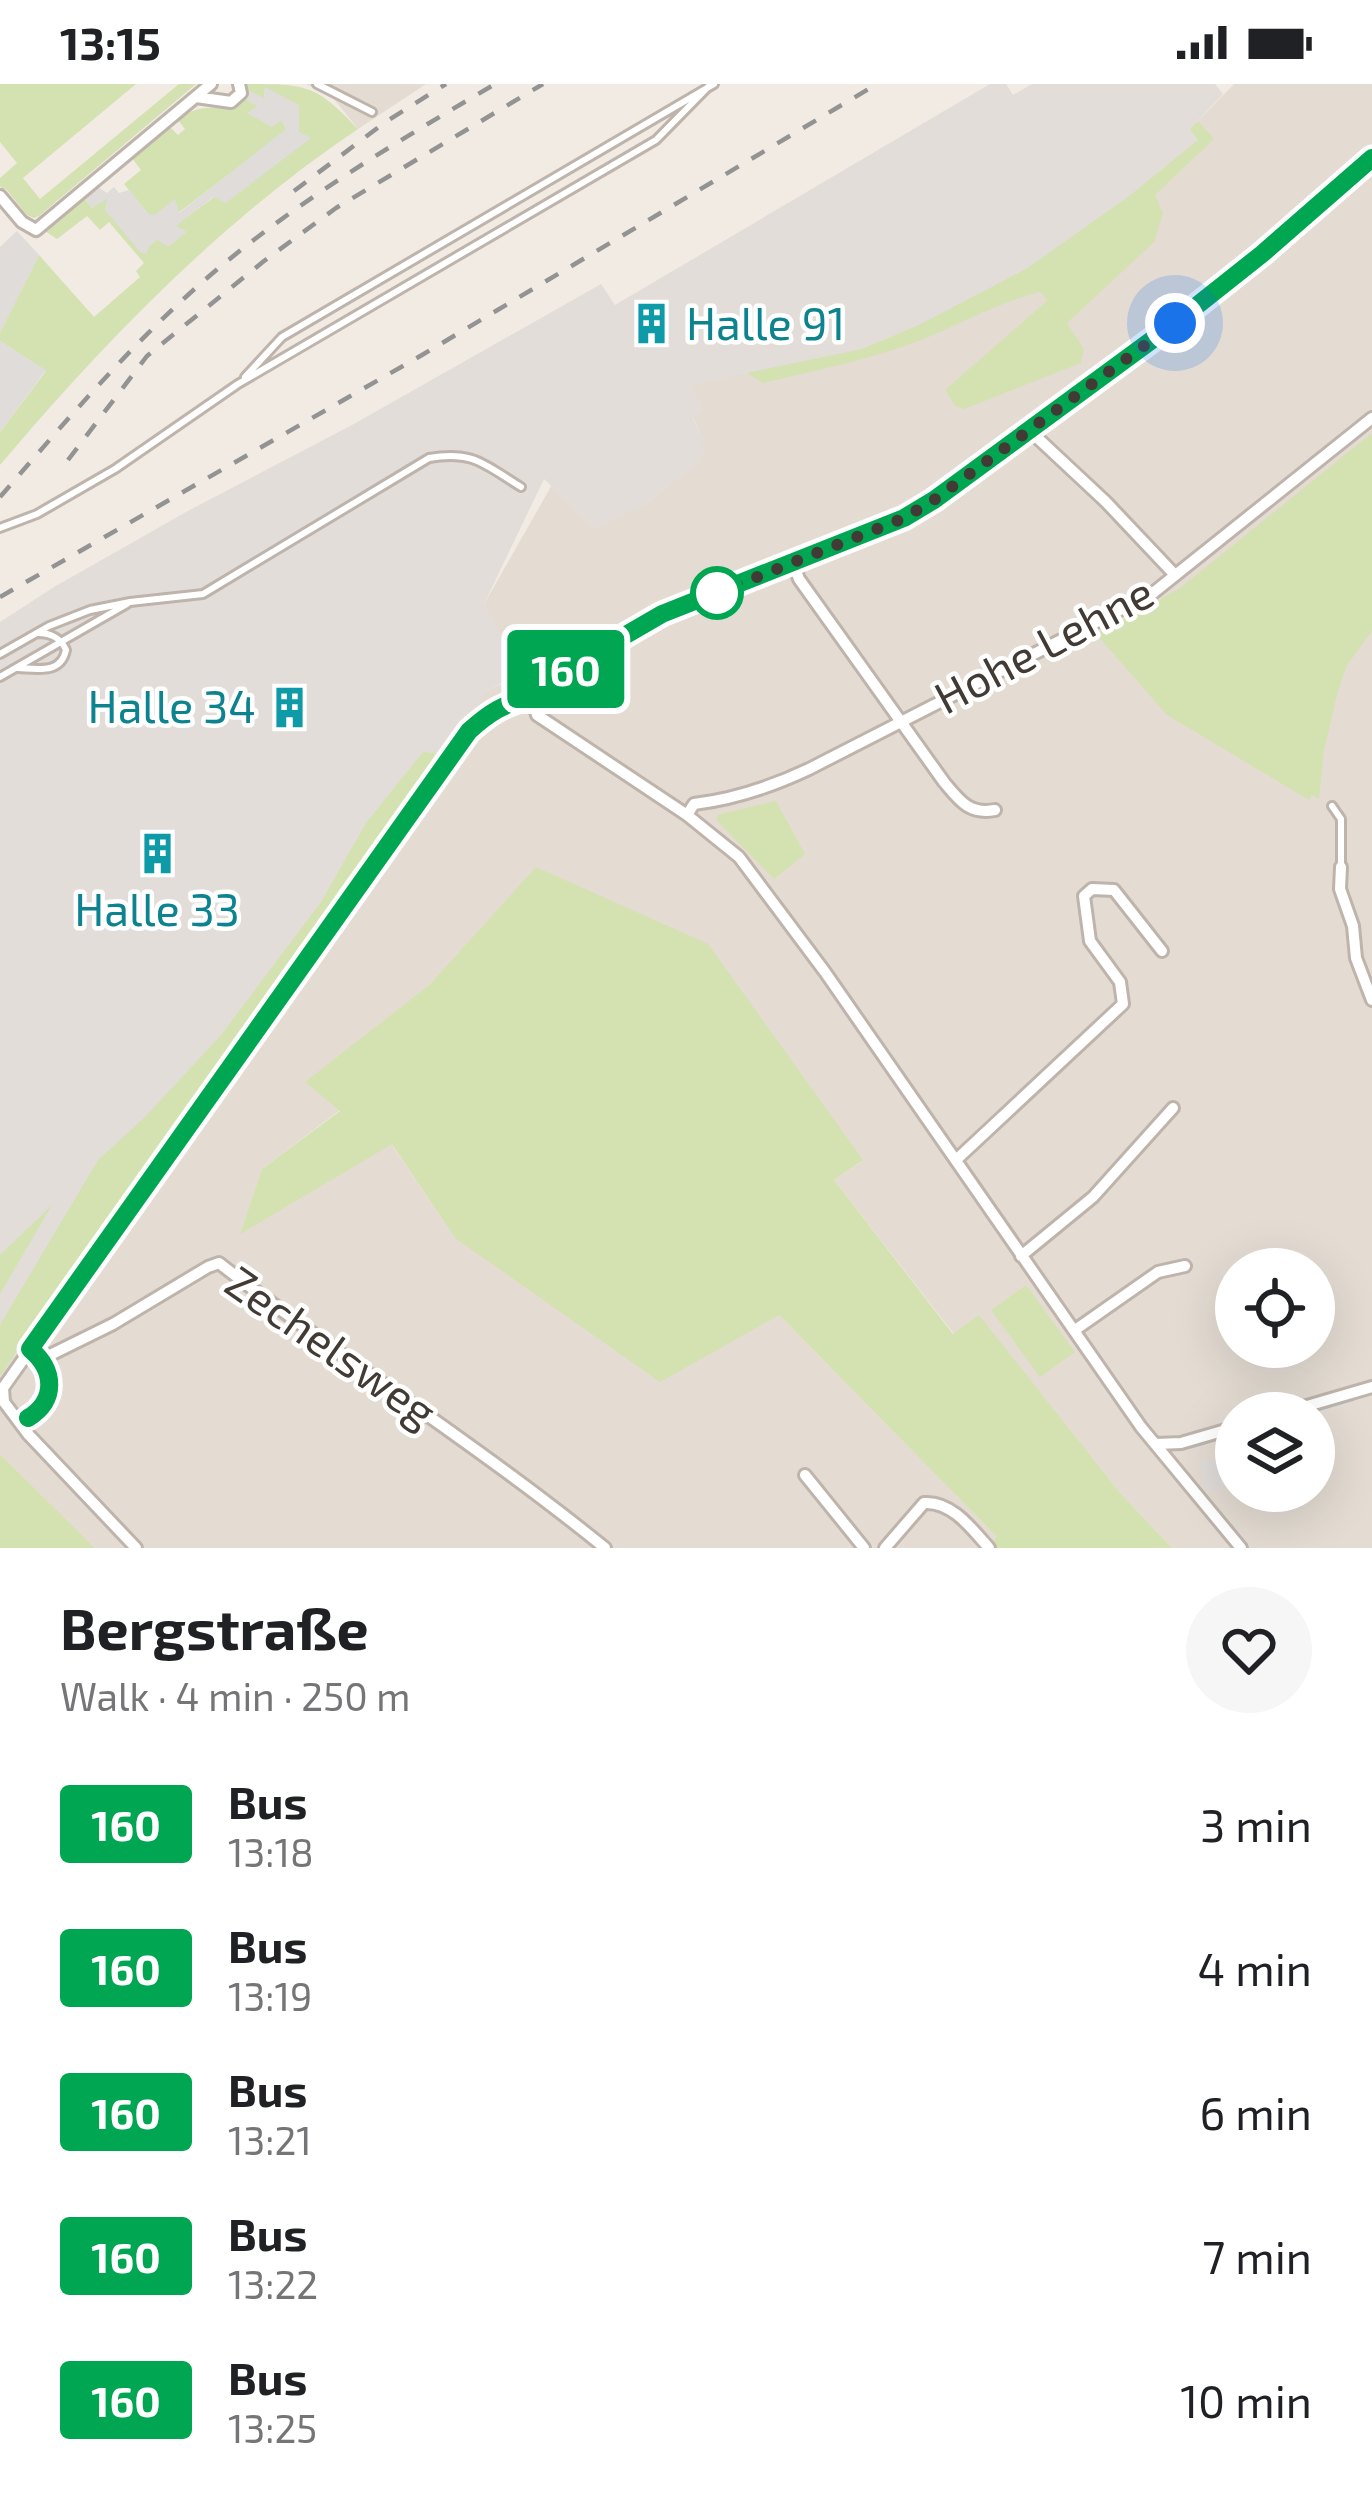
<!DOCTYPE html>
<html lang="en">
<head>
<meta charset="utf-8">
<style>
	body { margin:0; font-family:"Exo 2",sans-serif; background:#f6f6f6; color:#202124; height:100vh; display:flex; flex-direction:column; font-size:45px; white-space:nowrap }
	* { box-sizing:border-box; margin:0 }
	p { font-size:39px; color:#757577 }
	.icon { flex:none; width:66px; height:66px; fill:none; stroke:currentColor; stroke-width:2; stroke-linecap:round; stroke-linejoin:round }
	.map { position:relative; height:1464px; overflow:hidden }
	.panel { display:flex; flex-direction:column; background:#fff; flex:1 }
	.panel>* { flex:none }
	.badge { padding:0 24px; border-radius:9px; font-size:42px; line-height:78px }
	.tools { position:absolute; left:1215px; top:1164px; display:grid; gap:24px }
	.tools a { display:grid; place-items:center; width:120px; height:120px; border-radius:50%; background:#fff; box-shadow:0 12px 48px #0002; font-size:60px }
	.you { position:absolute; width:60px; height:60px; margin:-30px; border:9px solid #fff; border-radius:50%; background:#1a73e8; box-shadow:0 0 0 18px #1a73e833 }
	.map>.badge { position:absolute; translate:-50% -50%; box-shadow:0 0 0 6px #fff }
	.round { display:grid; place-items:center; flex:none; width:126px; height:126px; border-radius:63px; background:#f6f6f6 }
	.headline { display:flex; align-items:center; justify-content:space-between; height:204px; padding:0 60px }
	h1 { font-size:57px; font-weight:700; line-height:90px }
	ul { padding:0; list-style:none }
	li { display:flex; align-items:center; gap:36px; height:144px; padding:0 60px }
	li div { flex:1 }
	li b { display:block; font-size:45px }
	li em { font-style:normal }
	li .badge { min-width:132px; font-weight:700; text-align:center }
	.status { display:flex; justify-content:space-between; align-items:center; height:84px; padding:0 60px; background:#fff; direction:ltr }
	.status svg { height:33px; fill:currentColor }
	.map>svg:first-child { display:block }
</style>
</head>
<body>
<div class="status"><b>13:15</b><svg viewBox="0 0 49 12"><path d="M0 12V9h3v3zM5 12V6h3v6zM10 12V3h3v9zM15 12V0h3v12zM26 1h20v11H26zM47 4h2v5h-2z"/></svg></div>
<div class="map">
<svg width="1372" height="1464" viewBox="0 0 1372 1464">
	<rect width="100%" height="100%" fill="#f1ebe4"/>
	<!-- residential -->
	<path fill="#e4dcd3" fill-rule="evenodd" d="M306,0H426L358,45L334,15Z
		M1234,0H1372V1464H1172L1121,1410L979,1232L954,1250L834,1096L862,1077L536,784L429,901L306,998L340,1026L262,1085L241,1148L391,1059L455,1154L779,1231L998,1454L985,1464H95L0,1370V1292L115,1126L485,608L505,598L484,520L557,392L644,421L698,378L703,368V356L693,333L690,301L1190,45ZM1236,1185H1314V1263H1236ZM1236,1329H1314V1407H1236Z"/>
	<!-- industrial -->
	<path fill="#e3ddd9" d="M990,0H1006L1013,11L1032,0H1215L1223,10L1190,45L1199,55L1128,113L1026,185L919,241L862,265L691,301L703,326L693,334L703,356V368L698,379L644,421L595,445L544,395L484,520L522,586L485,609L115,1126L0,1292V538L54,503L186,428L352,341L601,200L615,221Z"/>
	<!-- green -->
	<path fill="#d3e2b0" d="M0,0H136L23,94L40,115L179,0H196L39,132L34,134L27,131L6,105L3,106L0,102V94L17,79L0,58Z
		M244,0C307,0 315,0 358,45C222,136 106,256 0,381V348L46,287L0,257V248L39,171L94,233L140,193L136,187L144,179L109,138L100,146L87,132L57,155L45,147L84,114L92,124L106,114L150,161L157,156L186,148L175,142L214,113L310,54L299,48L297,35L265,4L264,15L249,7Z
		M245,15L258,22L248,29L282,36L286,45L283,49L178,129L175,117L156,131H149L124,100L141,86L132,74L170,43L178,51L185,45L178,36C202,15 222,31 245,15Z
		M1198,37L1214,55L1155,111L1163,129L1154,158L1067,239L1084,265L1081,279L964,325L955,322L945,306L1048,216L1040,208C1000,218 964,238 926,254C874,275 818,286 763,299L747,289L862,265L919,241L1026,185L1128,113L1198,56L1190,45Z
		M1372,349V547L1347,581L1338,607L1324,666L1319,715L1312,711L1309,716L1167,631L1097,551L1180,504Z
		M423,668L440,670L115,1126L0,1292V1241L98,1076L145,1033L221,951L321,818L366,739Z
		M776,717L805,770L774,795L717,737V731Z
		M536,783L708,860L863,1076L834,1096L953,1250L979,1231L1121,1410L1172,1464H986L997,1453L779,1231L660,1298L455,1154L392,1060L240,1150L262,1085L340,1027L305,998L429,901Z
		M52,1121L0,1210V1171Z
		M1026,1201L1075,1268L1040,1293L991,1226Z
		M0,1370L95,1464H0Z"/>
	<!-- parking -->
	<path fill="#dfdcd9" d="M265,3L299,21V48L311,54L226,119L213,113L176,142L187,148L168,163L157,156L150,161L146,171L139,167L105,126L107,115L92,124L84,114L98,103L107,109L114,103L119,109L129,106L149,131L156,130L175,115L179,129L286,45L282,36L272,43L247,29L257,22L245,15L249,7L264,14Z
		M17,147L39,171L0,249V163Z
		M0,257L46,286L0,348Z
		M1235,1370L1236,1401L1206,1408L1198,1378Z"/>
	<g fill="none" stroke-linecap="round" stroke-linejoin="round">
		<!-- stream -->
		<path stroke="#a4d8e9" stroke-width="4.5" d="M1305,1329L1352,1315
			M1220,1354L1236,1349
			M1192,1362L1215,1355"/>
		<defs>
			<path id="service" d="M317,0L372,28
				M245,293L282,253L714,0
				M0,444L37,430L115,385L238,300L656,56L708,3
				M0,570L49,542L90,526L130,518L203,510L429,374C473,366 485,381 521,403
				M18,584C39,585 61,590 66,566C61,554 50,549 38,549
				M0,593L127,520
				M1332,722L1341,735V783"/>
			<path id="minor" d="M196,13L231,18L241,9L239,0
				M0,112L22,138L36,146L211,0
				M1029,346L1106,418L1175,491
				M793,479L799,495L944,698C959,716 969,731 995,726
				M531,613L537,631L687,731L739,773L825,888L1141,1343L1241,1464
				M531,613L536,604L555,592L662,530L905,434L934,416L1175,239L1262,170L1372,74
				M687,731L694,720C735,715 771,703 809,685L1153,509L1372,334
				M1341,783L1340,805L1353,842L1356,874L1372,916
				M956,1076L1123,920L1120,898L1090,857L1084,812L1092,805L1114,806L1162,867
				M1021,1172L1093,1113L1173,1024
				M1075,1246L1158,1188L1185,1182
				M42,1275L113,1240L208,1183L219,1179C345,1278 481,1363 605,1464
				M1283,1329L1372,1303
				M15,1331L28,1334C53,1319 55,1293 37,1271
				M1156,1360L1181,1359L1236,1343
				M805,1391L864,1464
				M136,1464L28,1350L4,1318L3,1304L458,661C480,634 497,620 531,613
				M885,1464L924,1419C952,1417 972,1445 989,1464"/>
		</defs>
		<!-- service casing -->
		<use href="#service" stroke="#beb4ab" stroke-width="12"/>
		<!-- minor casing -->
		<use href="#minor" stroke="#beb4ab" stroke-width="16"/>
		<!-- service -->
		<use href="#service" stroke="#fff" stroke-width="6"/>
		<!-- minor -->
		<use href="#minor" stroke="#fff" stroke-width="10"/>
		<!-- rail -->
		<path stroke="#939393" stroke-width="4.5" stroke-dasharray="15 15" stroke-linecap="butt" d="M294,107L384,39L446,0
			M68,376L147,272L264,177L336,124L543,0
			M0,413C66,337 131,260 207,194C295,118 395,59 495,0
			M0,513L422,271L877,0"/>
	</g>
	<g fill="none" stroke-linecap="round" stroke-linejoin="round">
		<defs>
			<path id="line" d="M28,1334C57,1316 55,1286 30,1265L469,647C489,629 504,619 531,614L536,604L555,592L662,530L904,434L934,416L1175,239L1262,170L1372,74"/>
		</defs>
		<!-- line casing -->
		<use href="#line" stroke="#fff" stroke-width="27"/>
		<!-- line -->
		<use href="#line" stroke="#00a651" stroke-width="18"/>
		<!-- walk -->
		<path stroke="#423b35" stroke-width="12" stroke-dasharray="0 21.6" d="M717,509L904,434L934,416L1175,239"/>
	</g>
	<!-- icons -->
	<defs>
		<symbol id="building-bare" viewBox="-9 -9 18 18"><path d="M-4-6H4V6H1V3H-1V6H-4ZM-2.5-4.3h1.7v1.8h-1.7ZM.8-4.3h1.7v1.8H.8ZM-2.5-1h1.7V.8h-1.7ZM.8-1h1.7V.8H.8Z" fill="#0f9aa8" stroke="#fff" stroke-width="2.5" paint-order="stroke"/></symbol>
	</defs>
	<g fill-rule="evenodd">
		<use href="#building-bare" x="622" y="210" width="59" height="59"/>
		<use href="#building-bare" x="260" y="594" width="59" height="59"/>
		<use href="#building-bare" x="128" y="740" width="59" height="59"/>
	</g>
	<!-- markers -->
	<circle fill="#fff" stroke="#00a651" stroke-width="6" cx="717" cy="509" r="24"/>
	<g text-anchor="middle" stroke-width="9" stroke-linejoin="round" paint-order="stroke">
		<!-- culture labels -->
		<g font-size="45" fill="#0d838f" stroke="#fff" text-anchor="start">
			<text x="686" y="256">Halle 91</text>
			<text x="256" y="639" text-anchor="end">Halle 34</text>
			<text x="157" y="842" text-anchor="middle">Halle 33</text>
		</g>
		<!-- street labels -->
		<g font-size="45" fill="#423b35" stroke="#fff">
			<text transform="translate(1044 561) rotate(-28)" y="16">Hohe Lehne</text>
			<text transform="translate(331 1263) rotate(35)" y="16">Zechelsweg</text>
		</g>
	</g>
</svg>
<div class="tools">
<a><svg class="icon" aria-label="locate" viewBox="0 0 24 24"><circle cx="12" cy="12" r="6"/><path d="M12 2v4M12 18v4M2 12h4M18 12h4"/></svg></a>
<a><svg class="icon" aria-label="layers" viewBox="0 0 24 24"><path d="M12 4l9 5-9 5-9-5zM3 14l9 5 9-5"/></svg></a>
</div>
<div class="you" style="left:1175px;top:239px"></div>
<b class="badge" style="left:566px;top:585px;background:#00a651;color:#fff">160</b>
</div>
<section class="panel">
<div class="headline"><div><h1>Bergstraße</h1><p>Walk · 4 min · 250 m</p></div><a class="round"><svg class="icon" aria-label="heart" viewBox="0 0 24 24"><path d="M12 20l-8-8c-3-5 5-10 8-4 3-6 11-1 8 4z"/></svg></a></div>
<ul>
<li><span class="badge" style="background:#00a651;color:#fff">160</span><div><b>Bus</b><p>13:18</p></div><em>3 min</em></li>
<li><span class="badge" style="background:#00a651;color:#fff">160</span><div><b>Bus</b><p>13:19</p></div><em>4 min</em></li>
<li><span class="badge" style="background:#00a651;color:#fff">160</span><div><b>Bus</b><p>13:21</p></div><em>6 min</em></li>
<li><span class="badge" style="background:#00a651;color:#fff">160</span><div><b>Bus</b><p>13:22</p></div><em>7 min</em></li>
<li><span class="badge" style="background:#00a651;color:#fff">160</span><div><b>Bus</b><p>13:25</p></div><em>10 min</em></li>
</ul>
</section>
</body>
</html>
